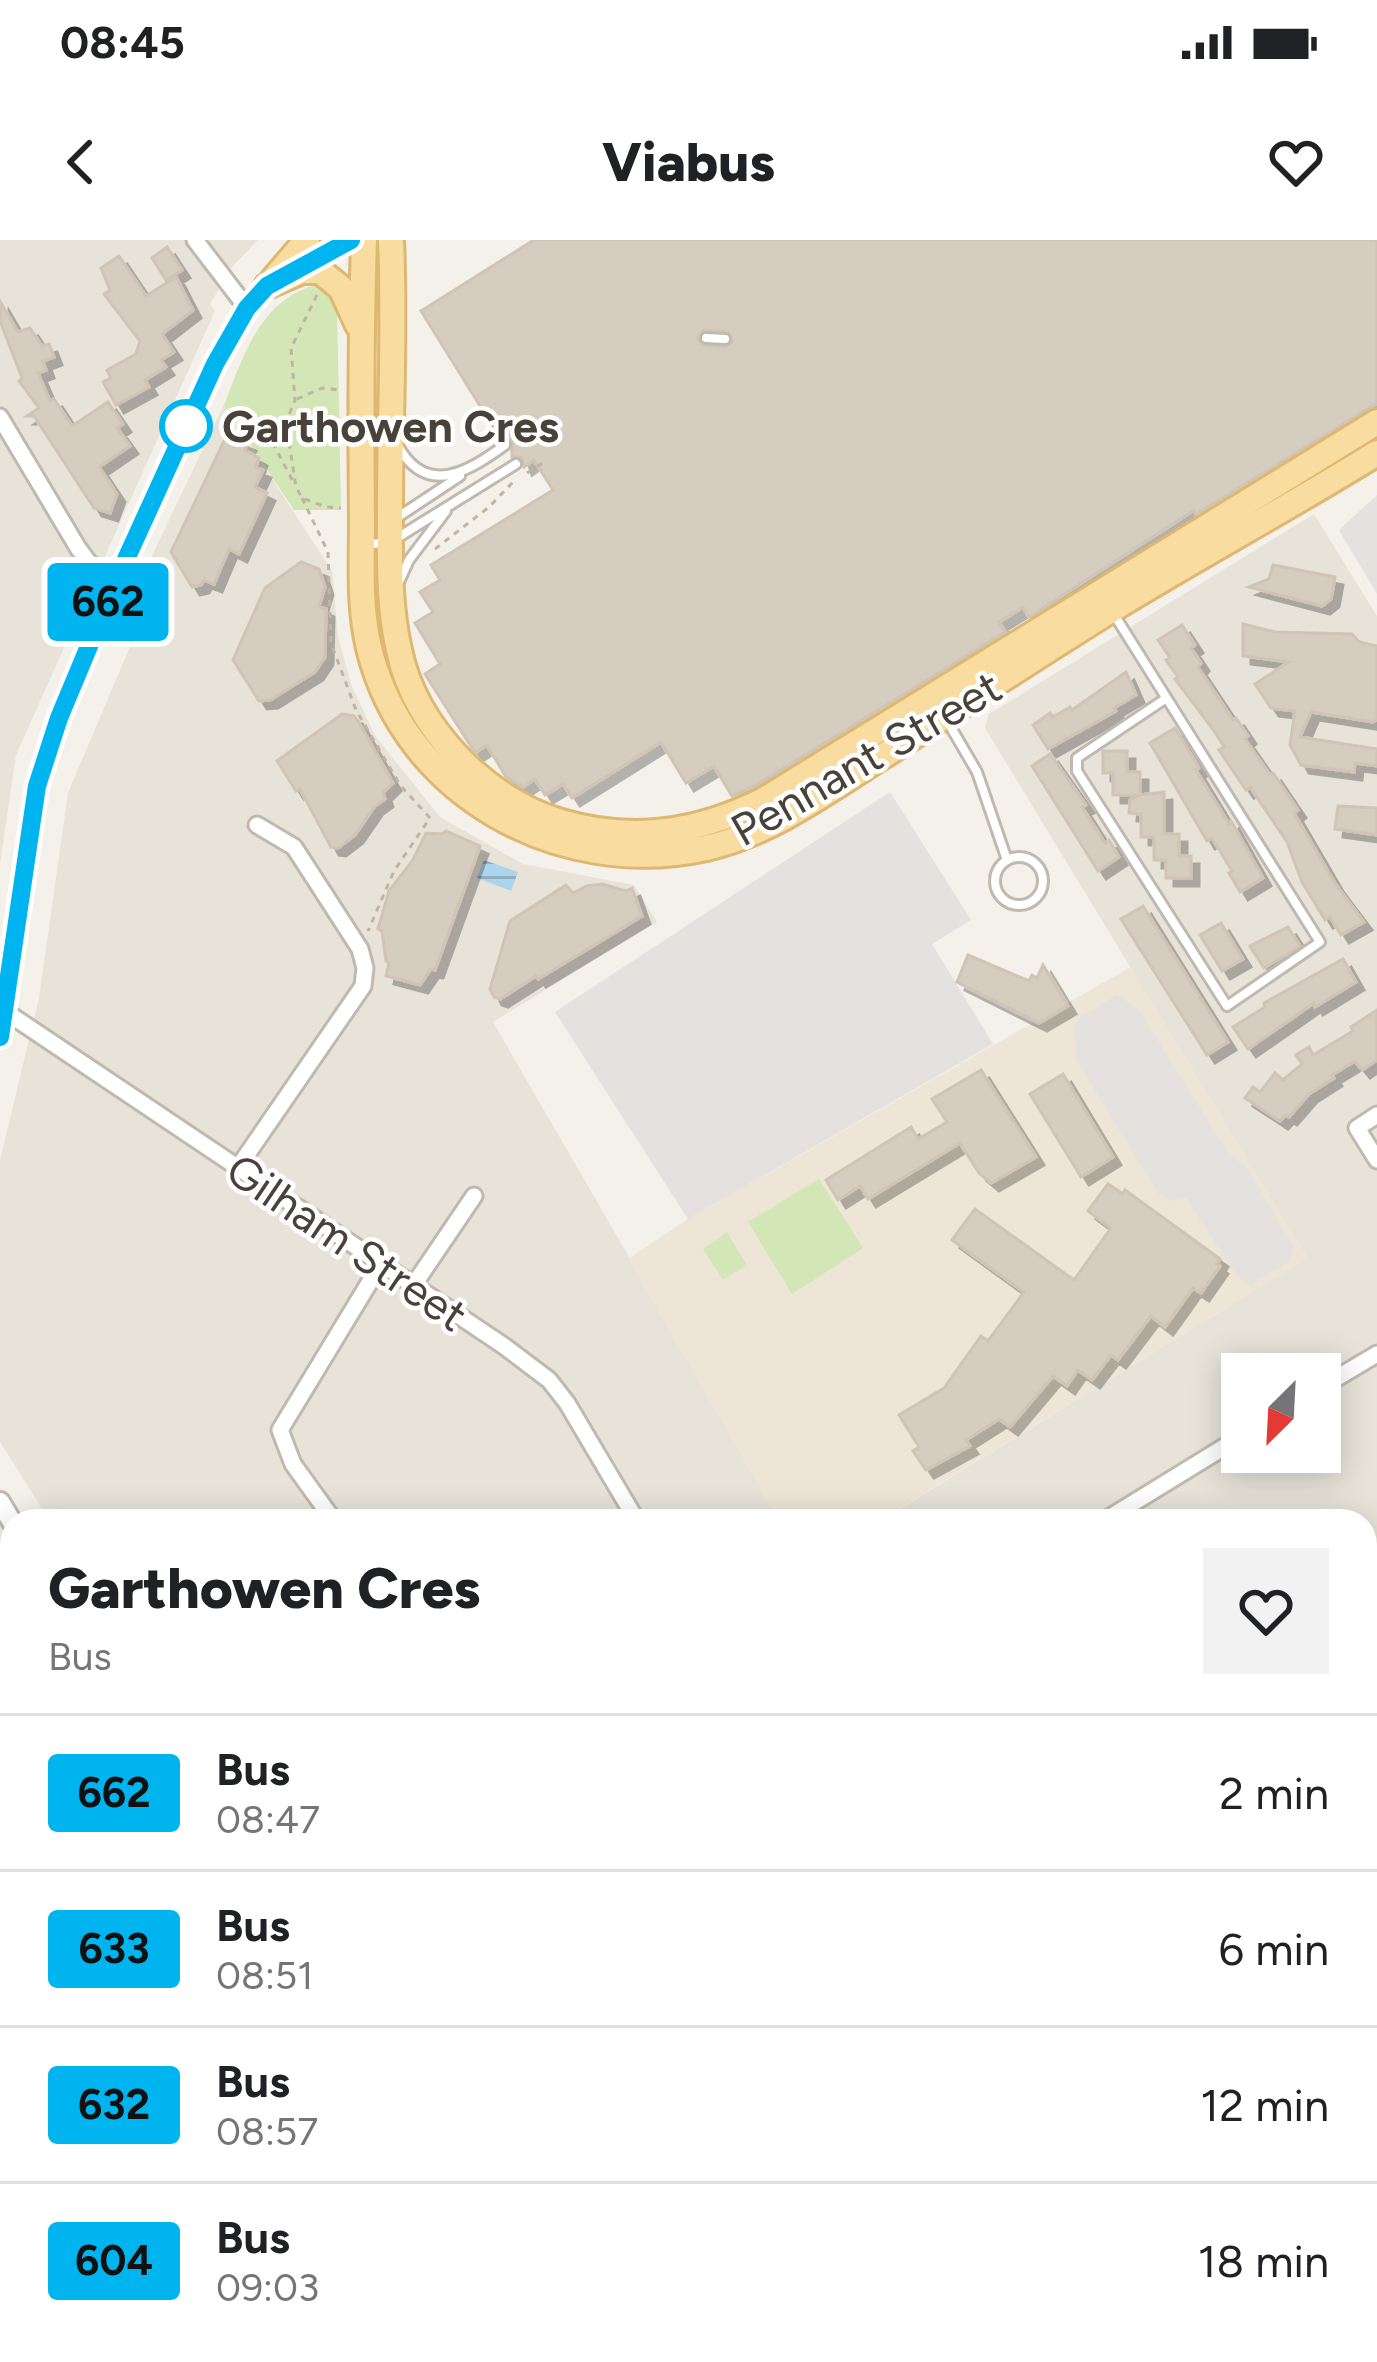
<!DOCTYPE html>
<html lang="en">
<head>
<meta charset="utf-8">
<style>
	body { margin:0; font-family:Figtree,sans-serif; background:#f2f2f2; color:#202124; height:100vh; display:flex; flex-direction:column; font-size:45px; white-space:nowrap }
	* { box-sizing:border-box; margin:0 }
	p { font-size:39px; color:#757577 }
	.icon { flex:none; width:66px; height:66px; fill:none; stroke:currentColor; stroke-width:2; stroke-linecap:round; stroke-linejoin:round }
	.map { position:relative; flex:1; overflow:hidden }
	.drawer { position:absolute; left:0px; top:1269px; width:1377px; height:855px; display:flex; flex-direction:column; background:#fff; border-radius:36px 36px 0 0; box-shadow:0 6px 30px #0003 }
	.drawer>* { flex:none }
	.badge { padding:0 24px; border-radius:9px; font-size:42px; line-height:78px }
	.needle { width:78px; rotate:204deg }
	.tools { position:absolute; left:1221px; top:1113px; display:grid; gap:24px }
	.tools a { display:grid; place-items:center; width:120px; height:120px; border-radius:0px; background:#fff; box-shadow:0 6px 30px #0003; font-size:60px }
	.map>.badge { position:absolute; translate:-50% -50%; box-shadow:0 0 0 6px #fff }
	.round { display:grid; place-items:center; flex:none; width:126px; height:126px; border-radius:0px; background:#f2f2f2 }
	.head { display:flex; align-items:center; justify-content:space-between; height:204px; padding:0 48px }
	h1 { font-size:57px; font-weight:800; line-height:90px }
	ul { padding:0; list-style:none }
	li { display:flex; align-items:center; gap:36px; height:156px; padding:0 48px; border-top:3px solid #e0e0e0 }
	li div { flex:1 }
	li b { display:block; font-size:45px }
	li em { font-style:normal }
	li .badge { min-width:132px; font-weight:700; text-align:center }
	.status { display:flex; justify-content:space-between; align-items:center; height:84px; padding:0 60px; background:#fff; direction:ltr }
	.status svg { height:33px; fill:currentColor }
	header { display:flex; justify-content:space-between; align-items:center; height:156px; padding:0 48px; background:#fff; font-size:54px; font-weight:800 }
	.map>svg:first-child { display:block }
</style>
</head>
<body>
<div class="status"><b>08:45</b><svg viewBox="0 0 49 12"><path d="M0 12V9h3v3zM5 12V6h3v6zM10 12V3h3v9zM15 12V0h3v12zM26 1h20v11H26zM47 4h2v5h-2z"/></svg></div>
<header><svg class="icon" aria-label="back" viewBox="0 0 24 24"><path d="M15 5l-7 7 7 7"/></svg>Viabus<svg class="icon" aria-label="heart" viewBox="0 0 24 24"><path d="M12 20l-8-8c-3-5 5-10 8-4 3-6 11-1 8 4z"/></svg></header>
<div class="map">
<svg width="1377" height="2122" viewBox="0 0 1377 2122">
	<defs>
		<pattern id="water-rules" width="6" height="5" patternUnits="userSpaceOnUse" patternTransform="scale(3)"><rect width="6" height="5" fill="#acd5ed"/><path d="M0 2.5h6" fill="none" stroke="#8eaec1"/></pattern>
		<filter id="shadow"><feDropShadow dx="8" dy="8" stdDeviation="0" flood-color="#0004"/></filter>
	</defs>
	<rect width="100%" height="100%" fill="#f4f1eb"/>
	<!-- residential -->
	<path fill="#e8e3d9" fill-rule="evenodd" d="M0,0H258L232,27L210,64L215,71L16,515L0,624Z
		M224,165L332,331L338,397L352,447L376,497L440,577L523,624L634,645L657,682L493,782L782,1281H50L0,1202V920L39,758L68,553L156,345L146,328Z
		M1314,274L1377,376V1476L1365,1474V1281H880L1307,1018L985,488L989,474ZM1242,1134H1320V1212H1242Z
		M0,1317L12,1336V2112H503L509,2122H0Z
		M1365,1873L1377,1876V2122H577L571,2112H1365Z"/>
	<!-- education -->
	<path fill="#ede5d6" d="M1131,727L1307,1018L879,1281H779L628,1019L688,979Z"/>
	<!-- park -->
	<path fill="#d3e6b6" d="M318,45L328,50L337,65L341,270H294L224,165C242,118 262,56 318,45Z
		M819,939L863,1008L792,1054L748,982Z
		M727,992L747,1025L723,1040L703,1009Z
		M1366,1651L1377,1654V1835L1365,1833Z"/>
	<!-- parking -->
	<path fill="#e4e1df" d="M1377,255V354L1339,290Z
		M890,552L971,680L932,704L993,804L688,979L555,772Z
		M1117,755L1138,769L1230,916L1245,925L1293,1006L1290,1021L1251,1045L1238,1037L1186,958L1172,961L1159,954L1076,820L1074,786L1080,777Z"/>
	<!-- water -->
	<path fill="url(#water-rules)" d="M484,620L518,632L511,651L477,638Z"/>
	<!-- building -->
	<path fill="#d6cdc1" stroke="#d0c4b4" stroke-width="3" fill-rule="evenodd" filter="url(#shadow)" d="M534,0H1377V163L1196,274L1194,270L1029,377L1023,367L999,382L1005,392L756,545L732,556L714,526L686,543L661,502L572,558L563,544L545,555L535,539L523,547L506,537L487,505L476,512L472,508L425,434L440,424L415,383L433,372L420,352L440,340L431,325L553,250L534,220L524,227L521,217H512V201L500,198L421,71ZM703,90L728,92L732,102L726,107L703,105L698,99Z
		M167,7L182,30L166,40L152,18Z
		M119,16L146,56L176,37L193,70L162,94L174,112L161,120L166,127L145,140L149,147L116,165L103,142L111,138L107,130L136,114L140,101L104,54L110,50L101,28Z
		M1,63L18,92L30,88L42,106L49,104L54,117L43,121L46,130L38,133L50,161L54,159L72,186L108,162L123,184L117,188L130,206L99,227L117,254L110,273L94,268L34,176H27L39,168L19,141L22,138L0,81Z
		M227,195L248,203L245,210L259,218L256,227L263,230L255,247L267,253L239,314L229,309L214,344L204,340L201,345L192,347L171,312Z
		M301,322L319,329L325,347L319,366L326,369L325,417L315,432L270,460L259,461L233,420L265,348Z
		M1273,325L1335,337L1331,359L1322,366L1249,347L1269,339Z
		M1243,384L1275,392L1352,394L1359,402L1377,406V479L1373,482L1311,472L1300,497L1377,509V526L1355,523L1354,532L1301,525L1290,505L1295,471L1271,468L1255,444L1289,422L1243,416Z
		M1182,385L1195,405L1191,408L1201,423L1198,427L1233,480L1236,478L1248,496L1245,499L1270,535L1273,533L1298,570L1294,573L1336,645L1364,682L1341,695L1330,677L1325,680L1302,642L1287,602L1250,547L1246,550L1219,510L1224,507L1215,492L1175,439L1178,437L1166,420L1170,418L1158,400Z
		M1126,432L1136,455L1114,468L1116,471L1048,509L1033,485L1050,473L1053,477L1070,467L1072,470Z
		M342,474L354,476L358,481L393,543L383,553L385,559L375,566L355,595L338,608L331,607L300,549L296,551L277,521Z
		M1175,488L1199,528L1196,530L1229,584L1231,581L1263,638L1240,652L1229,633L1232,631L1212,598L1207,601L1150,503Z
		M1103,511H1127V532H1140V555L1164,552V594H1179V616H1191V638H1166V620H1154V597H1141V574L1129,573L1130,560L1139,555H1113V533H1103Z
		M1050,514L1086,565L1082,567L1105,603L1109,600L1119,617L1098,631L1032,526Z
		M1338,566L1377,568V595L1335,589Z
		M446,591L480,606L435,730L431,729L420,745L386,736L389,723L386,721L382,691L378,689L389,651L413,620L426,593L442,594Z
		M602,644L626,651L632,648L642,676L538,739L536,736L500,759L494,757L490,749L510,681L566,645L573,653L587,646Z
		M1143,666L1228,802L1207,815L1121,679Z
		M1221,683L1243,719L1222,731L1200,695Z
		M1288,687L1300,706L1264,728L1250,706Z
		M968,715L1029,741L1032,735L1037,738L1043,725L1068,766L1039,783L957,742Z
		M1343,719L1356,742L1315,767L1314,763L1248,809L1233,787L1265,767L1264,763Z
		M1377,770V820L1362,830L1355,821L1332,835L1334,838L1309,854L1289,877L1286,875L1280,881L1245,858L1253,847L1260,852L1275,833L1283,840L1302,824L1296,815L1309,807L1313,815L1353,791L1351,787Z
		M981,830L1036,917L991,943L979,933L960,903L868,959L860,946L838,960L826,940L911,887L918,899L947,882L932,859Z
		M1063,834L1113,917L1081,937L1030,854Z
		M1108,944L1123,954L1125,950L1220,1019L1217,1024L1220,1026L1201,1053L1193,1048L1165,1087L1151,1076L1118,1120L1111,1115L1092,1140L1078,1130L1067,1146L1053,1136L1010,1187L999,1179L966,1200L970,1206L926,1230L913,1211L919,1207L899,1175L944,1148L981,1096L988,1101L1024,1052L952,1000L975,969L1074,1040L1111,988L1088,971Z"/>
	<g fill="none" stroke-linecap="round" stroke-linejoin="round">
		<defs>
			<path id="service" d="M706,98L725,99
				M398,206C427,258 469,231 505,205
				M398,277L460,236
				M366,304L389,303L516,224
				M398,344L409,320L446,271
				M1115,376L1320,702L1227,766L1077,531V518L1165,459
				M946,479L977,532L1007,620
				M995 641a24 24 0 1 1 48 0a24 24 0 1 1-48 0Z"/>
			<path id="minor" d="M195,0L247,68
				M0,177L78,308L89,323L117,339
				M6,772L504,1106L549,1140L567,1163L637,1281
				M1377,875L1357,888L1377,920
				M237,929L363,746L365,728L360,709L294,607L257,585
				M413,1046L474,956
				M1320,1148L1377,1114
				M334,1281L293,1224L280,1190L380,1025
				M1104,1281L1242,1196
				M0,1527L12,1509
				M1365,1532L1377,1485
				M1365,1854L1377,1858
				M251,2112L257,2122
				M831,2112L836,2122
				M1223,2122L1228,2112"/>
			<path id="tertiary" d="M0,797L37,546L59,478L117,339L215,124L247,68L267,46L351,0
				M0,1262L12,1282
				M539,2112L545,2122"/>
			<path id="primary" d="M364,0C361,93 361,188 362,281C362,323 359,366 369,408C405,556 561,640 706,608C766,595 824,554 875,521C954,471 1032,419 1111,370C1199,316 1290,267 1377,213
				M391,0C395,88 390,177 390,265C390,314 388,362 399,410C415,488 486,560 561,582C632,603 698,593 764,560L1377,182
				M273,40L307,0
				M267,46L302,31H320L341,48L358,85"/>
		</defs>
		<!-- service casing -->
		<use href="#service" stroke="#c0b9ae" stroke-width="14"/>
		<!-- minor casing -->
		<use href="#minor" stroke="#c0b9ae" stroke-width="21"/>
		<!-- tertiary casing -->
		<use href="#tertiary" stroke="#c0b9ae" stroke-width="24"/>
		<!-- primary casing -->
		<use href="#primary" stroke="#deb870" stroke-width="30"/>
		<!-- path -->
		<path stroke="#c1b4a0" stroke-width="3" stroke-dasharray="6 6" stroke-linecap="butt" d="M317,55L291,108L295,160L286,182L296,247L302,258L326,267L341,268
			M297,159L322,148L339,150
			M267,192L295,245
			M527,233L546,221
			M302,258L328,312L331,403L356,470L400,545L430,578L394,631L368,691
			M435,309L489,267L514,241"/>
		<!-- service -->
		<use href="#service" stroke="#fff" stroke-width="8"/>
		<!-- minor -->
		<use href="#minor" stroke="#fff" stroke-width="15"/>
		<!-- tertiary -->
		<use href="#tertiary" stroke="#fff" stroke-width="18"/>
		<!-- primary -->
		<use href="#primary" stroke="#f9dca0" stroke-width="24"/>
	</g>
	<g fill="none" stroke-linecap="round" stroke-linejoin="round">
		<defs>
			<path id="line" d="M0,797L37,546L59,478L117,339L215,124L247,68L267,46L351,0"/>
		</defs>
		<!-- line casing -->
		<use href="#line" stroke="#fff" stroke-width="27"/>
		<!-- line -->
		<use href="#line" stroke="#00b5ef" stroke-width="18"/>
	</g>
	<!-- markers -->
	<circle fill="#fff" stroke="#00b5ef" stroke-width="6" cx="186" cy="186" r="24"/>
	<g text-anchor="middle" stroke-width="9" stroke-linejoin="round" paint-order="stroke">
		<!-- stop labels -->
		<g font-size="45" font-weight="bold" fill="#484239" stroke="#fff" text-anchor="start">
			<text x="222" y="202">Garthowen Cres</text>
		</g>
		<!-- street labels -->
		<g font-size="45" fill="#484239" stroke="#fff">
			<text transform="translate(866 518) rotate(-30)" y="16">Pennant Street</text>
			<text transform="translate(347 1002) rotate(34)" y="16">Gilham Street</text>
		</g>
	</g>
</svg>
<div class="tools">
<a><svg class="needle" viewBox="-14 -14 28 28"><path d="M0-13l5 13h-10z" fill="#e53935"/><path d="M0 13l5-13h-10z" fill="#757577"/></svg></a>
</div>
<b class="badge" style="left:108px;top:362px;background:#00b5ef;color:#111">662</b>
<section class="drawer">
<div class="head"><div><h1>Garthowen Cres</h1><p>Bus</p></div><a class="round"><svg class="icon" aria-label="heart" viewBox="0 0 24 24"><path d="M12 20l-8-8c-3-5 5-10 8-4 3-6 11-1 8 4z"/></svg></a></div>
<ul>
<li><span class="badge" style="background:#00b5ef;color:#111">662</span><div><b>Bus</b><p>08:47</p></div><em>2 min</em></li>
<li><span class="badge" style="background:#00b5ef;color:#111">633</span><div><b>Bus</b><p>08:51</p></div><em>6 min</em></li>
<li><span class="badge" style="background:#00b5ef;color:#111">632</span><div><b>Bus</b><p>08:57</p></div><em>12 min</em></li>
<li><span class="badge" style="background:#00b5ef;color:#111">604</span><div><b>Bus</b><p>09:03</p></div><em>18 min</em></li>
</ul>
</section>
</div>
</body>
</html>
